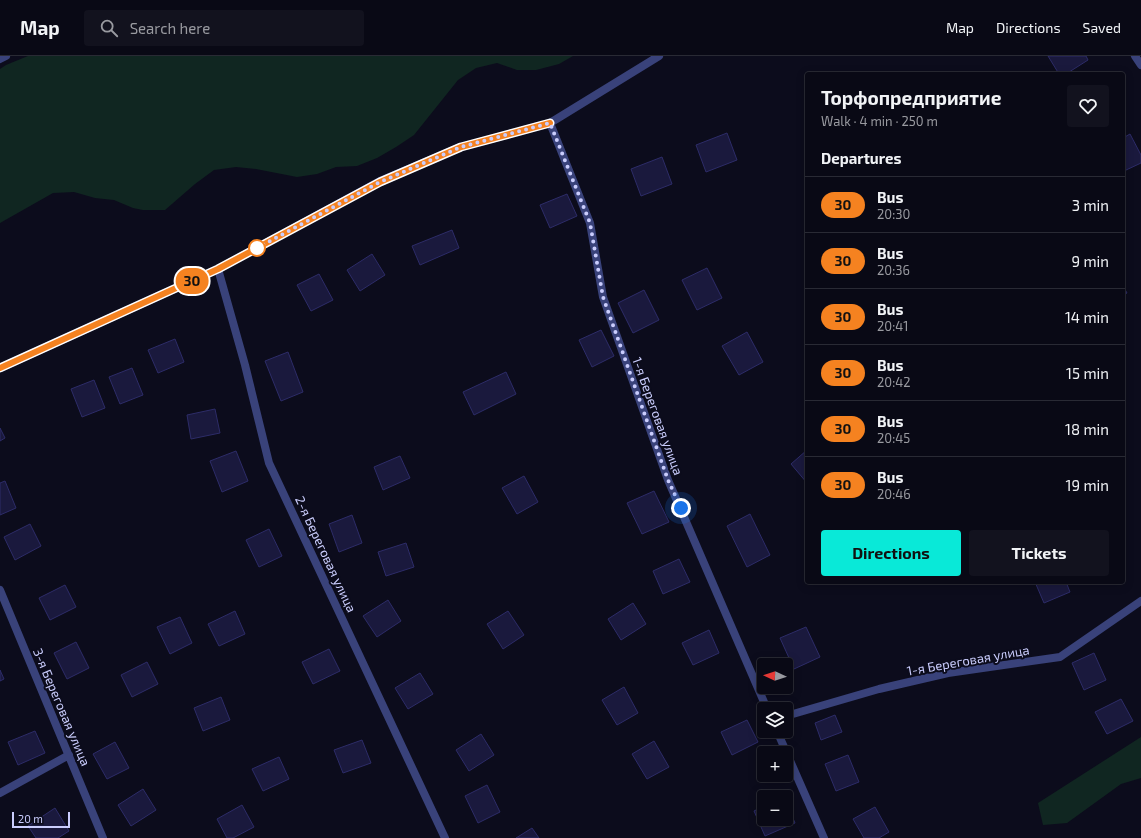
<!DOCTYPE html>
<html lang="en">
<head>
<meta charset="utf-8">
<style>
	body { margin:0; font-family:"Exo 2",sans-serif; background:#12121e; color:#f1f3f6; height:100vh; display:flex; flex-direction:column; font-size:15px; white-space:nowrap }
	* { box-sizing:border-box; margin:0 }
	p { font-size:13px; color:#999aa0 }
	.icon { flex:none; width:22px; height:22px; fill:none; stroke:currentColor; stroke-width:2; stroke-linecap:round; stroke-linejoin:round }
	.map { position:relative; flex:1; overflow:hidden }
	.drawer { position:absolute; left:805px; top:16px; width:320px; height:512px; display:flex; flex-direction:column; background:#090915; border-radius:4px; box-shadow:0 2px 10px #0003,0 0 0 1px #292a34 }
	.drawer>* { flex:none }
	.badge { padding:0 8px; border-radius:13px; font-size:14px; line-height:26px }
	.needle { width:26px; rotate:273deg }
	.fabs { position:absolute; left:757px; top:602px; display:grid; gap:8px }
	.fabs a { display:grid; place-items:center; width:36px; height:36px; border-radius:4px; background:#090915; box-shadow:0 2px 10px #0003,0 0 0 1px #292a34; font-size:20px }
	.scale { position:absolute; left:12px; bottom:10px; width:58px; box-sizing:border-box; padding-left:4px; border:2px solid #cacdfd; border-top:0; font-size:11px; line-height:14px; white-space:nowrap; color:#cacdfd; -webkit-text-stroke:3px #0c0c1c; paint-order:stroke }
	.you { position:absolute; width:20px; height:20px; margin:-10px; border:3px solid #fff; border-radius:50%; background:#1a73e8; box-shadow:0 0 0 6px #1a73e833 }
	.map>.badge { position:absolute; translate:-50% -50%; box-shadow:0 0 0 2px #fff }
	h2 { padding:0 16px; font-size:15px; line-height:36px }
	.round { display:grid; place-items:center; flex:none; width:42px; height:42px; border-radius:4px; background:#12121e }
	.overview { display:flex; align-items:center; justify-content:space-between; height:68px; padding:0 16px }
	h1 { font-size:19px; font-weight:700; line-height:30px }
	.cta { display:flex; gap:8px; margin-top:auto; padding:8px 16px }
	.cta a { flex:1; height:46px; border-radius:4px; background:#09e9d8; color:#111; font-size:16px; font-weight:700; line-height:46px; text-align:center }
	.cta a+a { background:#12121e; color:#f1f3f6 }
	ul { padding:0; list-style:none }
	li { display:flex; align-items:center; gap:12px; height:56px; padding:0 16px; border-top:1px solid #292a34 }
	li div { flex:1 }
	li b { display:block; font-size:15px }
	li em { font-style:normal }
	li .badge { min-width:44px; font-weight:700; text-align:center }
	header { display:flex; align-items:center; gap:24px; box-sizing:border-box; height:56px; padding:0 20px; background:#090915; border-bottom:1px solid #292a34 }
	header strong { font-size:19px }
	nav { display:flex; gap:22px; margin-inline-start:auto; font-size:14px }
	.search { width:280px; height:36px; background:#12121e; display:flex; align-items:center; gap:10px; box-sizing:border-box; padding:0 14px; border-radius:4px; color:#999aa0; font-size:15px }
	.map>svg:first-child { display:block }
</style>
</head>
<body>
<header>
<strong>Map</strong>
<div class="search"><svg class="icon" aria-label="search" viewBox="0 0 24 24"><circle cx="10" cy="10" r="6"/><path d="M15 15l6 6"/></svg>Search here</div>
<nav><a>Map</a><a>Directions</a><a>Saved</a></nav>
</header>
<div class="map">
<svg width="1141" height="782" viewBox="0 0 1141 782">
	<rect width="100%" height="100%" fill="#0c0c1c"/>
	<!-- green -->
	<path fill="#102621" d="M28,0H573L559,8L536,14H517L497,7L476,12L458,24L414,79L396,91L377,102L357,110L336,111L317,118L297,121L256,113L236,111L214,114L195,128L165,154H143L133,152L114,144L95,142L74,136L53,137L0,167V13L6,9Z
		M1141,681V722L1121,728L1067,767L1043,769L1038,747Z"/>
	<!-- building -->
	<path fill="#1a193d" stroke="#2d2c68" d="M1048,0H1086L1088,4L1066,18H1059Z
		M727,77L737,104L706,116L696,89Z
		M1130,78L1141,99V107L1124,115L1123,113V82Z
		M662,101L672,128L641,140L631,113Z
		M567,138L577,160L550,172L540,149Z
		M452,174L459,192L420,209L412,190Z
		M372,198L385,219L360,235L347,214Z
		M707,212L722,242L697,254L682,224Z
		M319,218L333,244L311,255L297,229Z
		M1123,230L1127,237L1123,239Z
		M644,234L659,264L633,277L618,247Z
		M601,274L614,300L592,311L579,284Z
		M747,276L763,306L739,319L722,290Z
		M175,283L184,306L158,317L148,294Z
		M288,296L303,336L281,345L265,305Z
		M132,312L143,339L120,348L109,321Z
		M506,316L516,338L474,359L463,336Z
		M94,324L105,352L82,361L71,333Z
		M215,353L220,377L191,383L187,359Z
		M0,372L5,382L0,385Z
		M807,394V427L791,408Z
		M236,395L248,425L222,436L210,405Z
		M400,400L410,422L383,434L374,411Z
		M524,420L538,446L517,458L502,432Z
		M5,425L16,452L0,459V427Z
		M654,435L669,466L642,478L627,447Z
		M750,458L770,499L747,511L727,470Z
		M352,459L362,487L339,496L329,468Z
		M30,468L41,490L15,504L4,481Z
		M269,473L282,500L259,511L246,484Z
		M406,487L414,511L386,520L378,496Z
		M679,503L690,526L663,538L653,515Z
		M1035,526H1066L1070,536L1044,547Z
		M65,529L76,551L50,564L39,542Z
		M388,544L401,565L377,581L363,560Z
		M633,547L646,568L621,584L608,563Z
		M235,555L245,578L219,590L208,568Z
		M508,555L524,579L503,593L487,568Z
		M180,561L192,587L170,598L157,571Z
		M806,571L820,601L794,613L780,582Z
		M709,574L719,597L693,609L682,587Z
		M76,586L89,612L67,623L54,597Z
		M329,593L340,615L313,628L302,606Z
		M1094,597L1106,624L1084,634L1072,607Z
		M147,606L158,628L132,641L121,619Z
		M0,614L4,623L0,625Z
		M420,617L433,638L408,653L395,632Z
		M624,631L638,657L617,669L602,644Z
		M221,641L230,664L203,675L194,652Z
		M1121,643L1133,665L1107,678L1095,656Z
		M835,659L842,676L821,684L815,667Z
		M747,664L758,686L732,699L721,676Z
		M35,675L45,697L18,709L8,686Z
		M481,678L494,699L469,715L456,694Z
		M362,684L371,707L343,717L334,694Z
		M654,685L669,711L647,723L632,698Z
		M115,686L129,712L107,723L93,698Z
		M848,699L859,726L836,735L825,708Z
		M279,701L289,723L263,735L252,713Z
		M487,729L500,756L478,767L465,740Z
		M143,733L156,754L131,770L118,749Z
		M786,746L795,767L765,780L754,755L764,750V763H786Z
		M242,749L254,771L233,782H227L217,763Z
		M875,751L889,776L879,782H864L853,763Z
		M55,752L69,775L58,782H36L28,770Z
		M532,772L539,782H516Z"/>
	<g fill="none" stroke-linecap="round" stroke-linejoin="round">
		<!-- minor -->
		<path stroke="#39427a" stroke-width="8" d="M1135,0L1141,9
			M0,3L6,0
			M550,67L590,167L603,241L668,424L767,653
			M218,213L245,309L269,407L445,782
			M0,312L218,213L380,125L461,91L550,67L659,0
			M0,534L103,782
			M786,660L879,633L948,617L1060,601L1141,545
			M777,675L824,782
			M0,737L69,699"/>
	</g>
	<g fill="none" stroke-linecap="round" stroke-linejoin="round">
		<defs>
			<path id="line" d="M0,312L218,213L380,126L461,91L550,67"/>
		</defs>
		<!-- line casing -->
		<use href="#line" stroke="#fff" stroke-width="9"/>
		<!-- line -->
		<use href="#line" stroke="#f58220" stroke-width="6"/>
		<!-- walk -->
		<path stroke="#cacdfd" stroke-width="4" stroke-dasharray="0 7.2" d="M257,192L380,126L461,91L550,67L590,167L603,241L668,424L681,452"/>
	</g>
	<!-- markers -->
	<circle fill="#fff" stroke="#f58220" stroke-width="2" cx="257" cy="192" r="8"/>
	<g text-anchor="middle" stroke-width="4" stroke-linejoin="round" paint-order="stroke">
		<!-- street labels -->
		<g font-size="13" fill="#cacdfd" stroke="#0c0c1c">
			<text transform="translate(658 360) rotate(70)" y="5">1-я Береговая улица</text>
			<text transform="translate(326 498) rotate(65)" y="5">2-я Береговая улица</text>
			<text transform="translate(968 604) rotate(-10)" y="5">1-я Береговая улица</text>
			<text transform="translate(62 651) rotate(67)" y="5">3-я Береговая улица</text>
		</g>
	</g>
</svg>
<div class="fabs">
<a><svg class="needle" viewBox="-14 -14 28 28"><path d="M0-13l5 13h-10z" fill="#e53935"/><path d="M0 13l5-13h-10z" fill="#999aa0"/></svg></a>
<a><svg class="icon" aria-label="layers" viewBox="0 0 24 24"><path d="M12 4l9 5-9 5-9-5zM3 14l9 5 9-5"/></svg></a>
<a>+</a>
<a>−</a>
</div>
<div class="scale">20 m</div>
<div class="you" style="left:681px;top:452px"></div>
<b class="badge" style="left:192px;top:225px;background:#f58220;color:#111">30</b>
<section class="drawer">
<div class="overview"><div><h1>Торфопредприятие</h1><p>Walk · 4 min · 250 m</p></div><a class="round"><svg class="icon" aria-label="heart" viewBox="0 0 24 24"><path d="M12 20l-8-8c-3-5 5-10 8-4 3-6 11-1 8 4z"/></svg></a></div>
<h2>Departures</h2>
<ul>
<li><span class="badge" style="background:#f58220;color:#111">30</span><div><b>Bus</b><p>20:30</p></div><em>3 min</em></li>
<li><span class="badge" style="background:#f58220;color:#111">30</span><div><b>Bus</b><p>20:36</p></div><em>9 min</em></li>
<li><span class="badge" style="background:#f58220;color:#111">30</span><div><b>Bus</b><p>20:41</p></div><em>14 min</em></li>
<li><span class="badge" style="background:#f58220;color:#111">30</span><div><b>Bus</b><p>20:42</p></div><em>15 min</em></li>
<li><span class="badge" style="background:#f58220;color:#111">30</span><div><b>Bus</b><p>20:45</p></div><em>18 min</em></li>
<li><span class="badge" style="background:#f58220;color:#111">30</span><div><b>Bus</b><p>20:46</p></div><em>19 min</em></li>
</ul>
<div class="cta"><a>Directions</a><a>Tickets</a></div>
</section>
</div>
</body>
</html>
